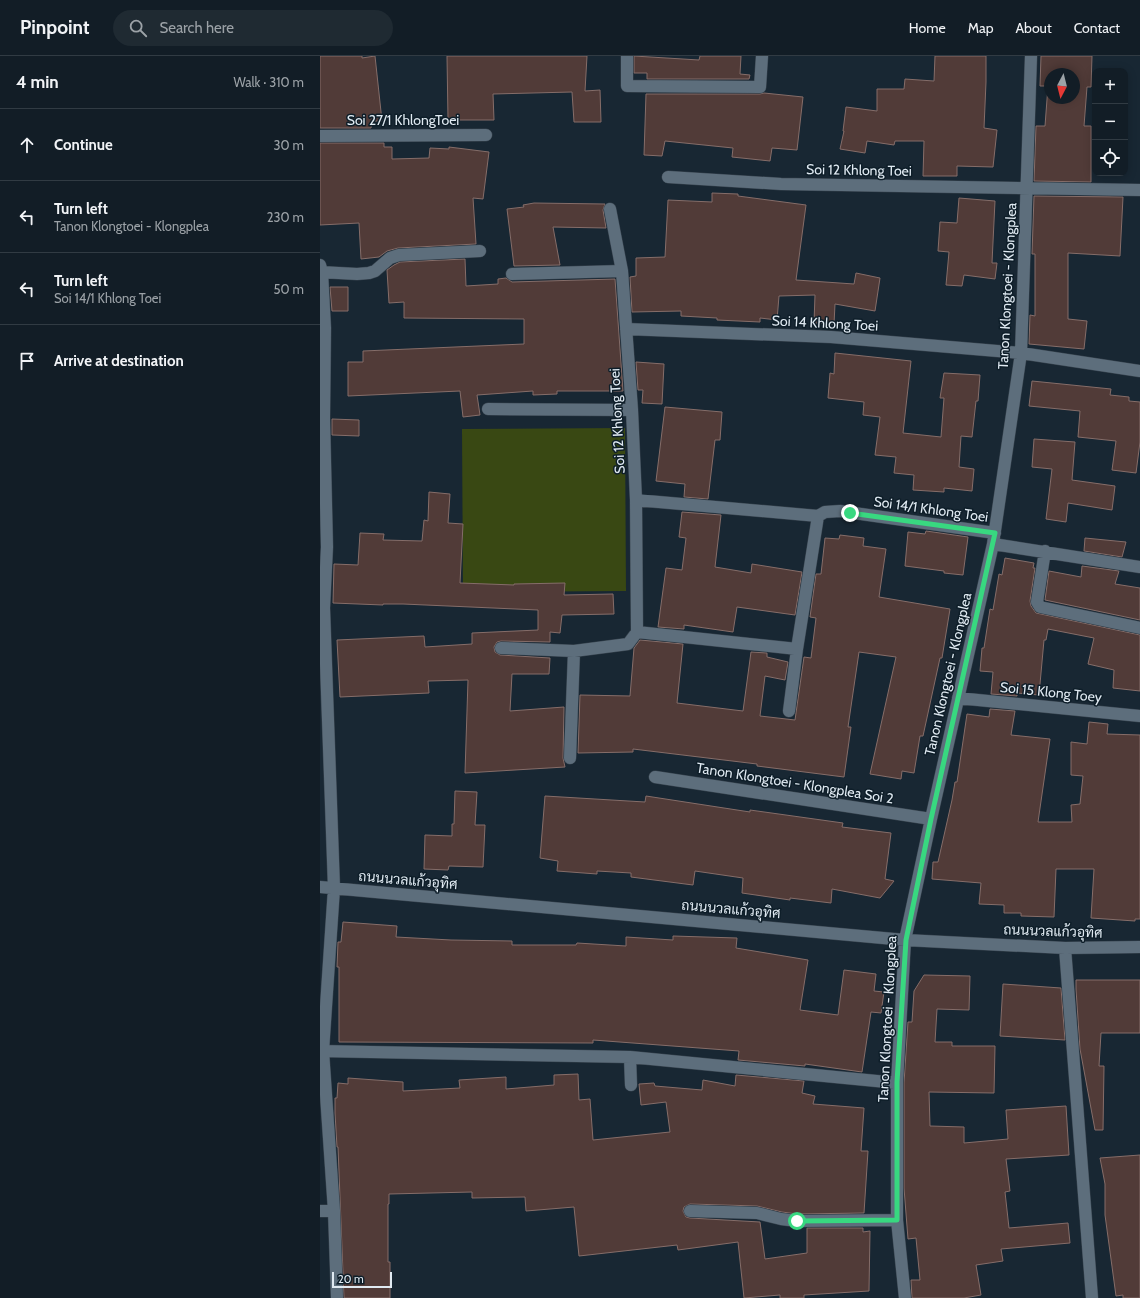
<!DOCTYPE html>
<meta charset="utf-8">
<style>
body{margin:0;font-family:Cabin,Sarabun,sans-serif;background:#1f2a32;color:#f1f3f6}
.controls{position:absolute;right:12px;top:12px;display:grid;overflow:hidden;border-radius:8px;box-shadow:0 2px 10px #0003}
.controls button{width:36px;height:36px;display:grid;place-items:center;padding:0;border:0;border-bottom:1px solid #313b43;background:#121d26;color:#f1f3f6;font:20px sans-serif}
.compass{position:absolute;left:724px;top:12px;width:36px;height:36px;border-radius:50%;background:#121d26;box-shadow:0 2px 10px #0003;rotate:187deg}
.scale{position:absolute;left:12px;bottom:10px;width:60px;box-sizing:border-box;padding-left:4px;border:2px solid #e0eaf2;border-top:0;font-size:11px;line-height:14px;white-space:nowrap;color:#e0eaf2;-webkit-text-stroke:3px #0e1e29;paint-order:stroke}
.stop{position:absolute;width:12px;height:12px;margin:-9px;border:3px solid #38d880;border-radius:50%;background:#fff}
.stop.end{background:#38d880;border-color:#fff;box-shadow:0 1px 4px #0008}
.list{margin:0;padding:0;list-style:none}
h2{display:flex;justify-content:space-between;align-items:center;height:52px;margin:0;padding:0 16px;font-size:17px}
h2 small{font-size:13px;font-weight:400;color:#9ca2a7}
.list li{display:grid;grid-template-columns:26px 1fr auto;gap:12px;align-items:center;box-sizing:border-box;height:72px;padding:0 16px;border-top:1px solid #313b43}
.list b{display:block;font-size:15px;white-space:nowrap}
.list p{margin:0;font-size:13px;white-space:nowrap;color:#9ca2a7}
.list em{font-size:13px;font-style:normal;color:#9ca2a7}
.icon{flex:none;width:22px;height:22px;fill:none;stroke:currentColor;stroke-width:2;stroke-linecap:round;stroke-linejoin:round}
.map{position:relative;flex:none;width:820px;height:1242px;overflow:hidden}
header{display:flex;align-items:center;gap:24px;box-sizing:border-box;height:56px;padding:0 20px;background:#121d26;border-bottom:1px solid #313b43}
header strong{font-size:19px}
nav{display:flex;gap:22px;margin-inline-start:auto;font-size:14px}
.search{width:280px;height:36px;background:#1f2a32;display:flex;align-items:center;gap:10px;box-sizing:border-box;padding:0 14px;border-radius:22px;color:#9ca2a7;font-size:15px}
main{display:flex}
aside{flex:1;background:#121d26}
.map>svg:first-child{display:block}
.green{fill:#394813}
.building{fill:#513b38;stroke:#856d69;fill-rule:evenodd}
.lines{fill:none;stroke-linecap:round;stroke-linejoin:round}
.minor-casing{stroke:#38444f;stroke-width:13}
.minor{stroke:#5d6e7c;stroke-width:12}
.route{stroke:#38d880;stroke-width:5}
.labels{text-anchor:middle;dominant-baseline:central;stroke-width:3;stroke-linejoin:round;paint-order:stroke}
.street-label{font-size:14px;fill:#e0eaf2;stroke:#0e1e29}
</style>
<header>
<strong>Pinpoint</strong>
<div class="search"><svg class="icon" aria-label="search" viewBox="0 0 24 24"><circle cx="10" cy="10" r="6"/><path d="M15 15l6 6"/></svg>Search here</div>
<nav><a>Home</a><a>Map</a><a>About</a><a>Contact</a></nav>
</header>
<main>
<aside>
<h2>4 min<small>Walk · 310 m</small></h2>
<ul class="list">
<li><svg class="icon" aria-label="ahead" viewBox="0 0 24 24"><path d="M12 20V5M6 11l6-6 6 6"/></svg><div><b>Continue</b></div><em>30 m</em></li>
<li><svg class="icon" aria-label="left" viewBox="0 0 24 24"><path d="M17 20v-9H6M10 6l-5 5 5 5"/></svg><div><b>Turn left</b><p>Tanon Klongtoei - Klongplea</p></div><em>230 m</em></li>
<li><svg class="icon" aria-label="left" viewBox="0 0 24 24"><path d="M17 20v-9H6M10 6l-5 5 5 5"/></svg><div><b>Turn left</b><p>Soi 14/1 Khlong Toei</p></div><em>50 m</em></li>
<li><svg class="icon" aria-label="arrive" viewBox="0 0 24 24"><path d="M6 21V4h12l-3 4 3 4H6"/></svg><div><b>Arrive at destination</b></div></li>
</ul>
</aside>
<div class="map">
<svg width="820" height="1242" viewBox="0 0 820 1242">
<rect width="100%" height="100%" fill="#182733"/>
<path class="green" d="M305,372L306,535L143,536L142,373Z"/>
<path class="building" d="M0,0H42V2L55,0L62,65H52L51,72H0Z
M127,0H267L265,35L280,34L281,66H254L252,36L173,38L174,64H128Z
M314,0L379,4L380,0H421L420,18L430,19L429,23H327V17H314Z
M615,0H666V26L664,72L677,74L673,111L637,110V120H603L604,85H575L574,89L547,85L545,97L520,93L524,75H523L526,51L557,55V33H584L585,23L614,25Z
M721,0H772L771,31H767L764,70H771V126L714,125L716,70H725L728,30H720ZM730,18H754V42H730Z
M444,37L483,41L477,94L452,92L450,105L412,101L413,92L345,85L342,100L324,99L326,38H440Z
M0,87H64V91H72V103L109,102L110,92L129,93V91L169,96L163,143L153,142L156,188L78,192L67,195L59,201L41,203L39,167L0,169Z
M392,137L418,138V140L486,149L476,224L534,228L536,217L560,222L555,255L515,248L514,268L494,267L495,239L459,240L457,264L440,262V266L397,264V262L361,260V255L312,256L310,221L316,220V202L345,201L348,144L392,146Z
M714,140L803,141L800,200L748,197V263L767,265L764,293L709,288L710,259L715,260V198H712Z
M639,142L675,145L672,207H677L675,223L644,219L642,230L626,229L629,196L618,195L620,166L637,167Z
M214,147L285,148L283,154L286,172L233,171L240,209L194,210L187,153L204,151L203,149Z
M145,203L146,230L178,228V223L186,222L192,226L295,223L303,335H237V338L213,339V335L157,339L160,359L143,361L140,335L28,340V306H43V295L204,288V263L84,262V246L69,247L67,214L74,209L80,206Z
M10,231H28V255H12Z
M515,297L591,305L583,377L621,381L624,342H620L624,317L660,319L658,345H656L652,381L641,380L639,411L654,413L652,435L624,432V436L593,434L594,419L574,417L576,401L555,399L560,361L543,359L544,346L508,342L510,317L514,318Z
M316,306L344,308L342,348L322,347L323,334H318Z
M712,325L791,333L790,339L809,341V345L820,346V386L816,417L792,414L796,385L758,381L760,355L709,350Z
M345,351L402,356L400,384H395L388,443L364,441L365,428L336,425Z
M12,363L39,364V380L12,379Z
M714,383L755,386L752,424L795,430L792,454L748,447L746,466L726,463L732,413L712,411Z
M109,436L130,438L128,467L143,468L140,527L194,529V528L245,527L244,539L293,538L294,558L242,559L240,577L230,576V586L181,585L177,586L174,591L175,596L180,599L230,602L229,618H192L190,655L244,651L243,702L245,711L145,717L148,624L108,625L109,637L20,641L17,584L104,580L105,591L152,588V577L218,574V554L83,548H63V549L13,547L14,508L38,509L40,477L64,478L63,484L102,485L104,464L108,465Z
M362,456L401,459L395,511L431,517L432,508L482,516L475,559L417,551L413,576L364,569V573L338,571L346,512L362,514L366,482L359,481Z
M606,475L648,481L643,519L624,517V515L585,510L588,476L605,478Z
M520,479L544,482L543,490L566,493L559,541L630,553L622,602H620L603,680H600L594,717L582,715L581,723L550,718L576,601L539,596L528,671H531L524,721L437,710V708L313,693V696L258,697L260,639L310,640L314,592L320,584L363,588L357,647L423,655L431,596L447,597V601L468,606L465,624L445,620L440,660L475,664L484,601L491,602L496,562L490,561L496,518H501L505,482L519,483Z
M765,482L806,486L802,501L764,495Z
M685,502L714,507L713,512H715L710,545L711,550L716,557L820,579V635L793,632L794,614L768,608L774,582L728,573L726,584H724L719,639L697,637V640L671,638L673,616L660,615L662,592H664L670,553L673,554L679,518L682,519Z
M762,510L799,515L795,528L820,532V564L725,544L729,515L761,521Z
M670,653L695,655L691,679L730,683L718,766H752L751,749L760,748L763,720L751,719V686L767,688L769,666L788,668L787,678L820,679V863H815V865L771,862L774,813H736L734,861L701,860V857H684V849L659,848L661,827L612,823L613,806H618L632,744L635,726H637L647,658L669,661Z
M135,735L157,736L155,769H165L163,811L129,810L128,814L104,813L105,779L132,780V768H134Z
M225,740L325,746L326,740L430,756V754L523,767L522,771L571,777L565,823L574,825L560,842L512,833L511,847L470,842V844L422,837L423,822L375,815L373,829L311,821V817L277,815V818L237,815L238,805L220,802Z
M23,866L77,870L76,881L131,884L192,885V889H256L257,887L306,890V881L353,884V880L417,882L416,892L488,904L480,954L518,959L524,914L556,918L554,935L564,936L561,957L551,956L542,1016L485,1008V1010L418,1004L419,995L273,984V987L19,986V911H17L18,886H21Z
M604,919L650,920L649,954L617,953L615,986H632V990H675L674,1037L609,1036L610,1070L644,1071V1087L688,1083L686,1054L746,1050L749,1099L686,1103L690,1135L685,1136L689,1172L748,1167L750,1187L681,1193L683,1205L656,1209L661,1239L644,1242H592L591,1224H600L596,1182L588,1183L584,1132V1027L588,966H592L594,935Z
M756,924H820V977H781L779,1010H784L783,1074H775L760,993L756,933Z
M683,928L741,932L745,984L680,980Z
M258,1018L259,1044L270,1043L273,1084L350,1076L346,1046L321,1049L319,1028L334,1027L335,1030L382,1034L383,1024L415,1030L416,1019L484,1025L482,1037L495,1040L493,1048L544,1052L541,1095H548L544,1157L477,1158L462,1156L437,1150L370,1148L364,1151L363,1155L366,1161L370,1162L440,1166L445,1203L487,1197V1172H543V1176L550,1175L549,1235L484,1239V1242H460V1239L424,1242L418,1186L358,1194L357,1189L259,1200L254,1151L206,1155L205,1141L152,1142V1136L69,1138V1148H68V1206H70V1242H24L18,1091H17L15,1057V1042H17L18,1027L28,1028V1022L83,1026V1035L140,1032L139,1024L186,1021V1033L234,1029V1019Z
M820,1099V1242H803V1239L796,1240L785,1159V1128L780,1102Z"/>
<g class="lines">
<defs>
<path id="minor" d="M307,0V30L440,31L442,0
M0,80L166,79
M348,121L461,128L820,134
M290,153L302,215L312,354L316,444L317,576
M0,209L2,216L5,272L4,362L7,491L4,552L14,832L3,995L14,1155L17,1242
M0,216L37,218L49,217L55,215L70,202L79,199L160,195
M192,218L302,215
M306,273L511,281L701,297L820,315
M168,353L312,354
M316,444L498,460
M673,488L820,511
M725,495L717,546L720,551L820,572
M317,576L477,593L498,460L505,456L520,455L675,477
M181,592L254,595L308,588L317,576
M638,642L820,660
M469,655L477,593
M250,702L254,595
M335,721L611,763
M0,831L585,884L745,892L820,891
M745,892L772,1242
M0,995L310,1001L577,1027
M310,1001L311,1029
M0,1155H14
M370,1155L437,1157L461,1163L477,1165L577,1164
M585,1242L577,1164V1027L585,884L611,763L673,488L701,297L711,0"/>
</defs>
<use href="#minor" class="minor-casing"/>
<use href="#minor" class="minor"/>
</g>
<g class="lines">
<path class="route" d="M477,1165L577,1164V1026L586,884L611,763L675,477L530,457"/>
</g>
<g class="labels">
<g class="street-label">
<text x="83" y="64">Soi 27/1 KhlongToei</text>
<text transform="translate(539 114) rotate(1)">Soi 12 Khlong Toei</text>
<text transform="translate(687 230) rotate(-87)">Tanon Klongtoei - Klongplea</text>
<text transform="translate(505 267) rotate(3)">Soi 14 Khlong Toei</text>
<text transform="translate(297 365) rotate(-93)">Soi 12 Khlong Toei</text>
<text transform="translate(611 453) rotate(8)">Soi 14/1 Khlong Toei</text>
<text transform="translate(628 618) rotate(-77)">Tanon Klongtoei - Klongplea</text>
<text transform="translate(731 636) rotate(6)">Soi 15 Klong Toey</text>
<text transform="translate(475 727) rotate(9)">Tanon Klongtoei - Klongplea Soi 2</text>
<text transform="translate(88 824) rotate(5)">ถนนนวลแก้วอุทิศ</text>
<text transform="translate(411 853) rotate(5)">ถนนนวลแก้วอุทิศ</text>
<text transform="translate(733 875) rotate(2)">ถนนนวลแก้วอุทิศ</text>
<text transform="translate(567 963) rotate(-87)">Tanon Klongtoei - Klongplea</text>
</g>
</g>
</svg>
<div class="controls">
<button>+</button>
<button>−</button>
<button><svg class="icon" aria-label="locate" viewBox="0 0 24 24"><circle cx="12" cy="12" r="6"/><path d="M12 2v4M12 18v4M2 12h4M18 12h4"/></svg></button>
</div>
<svg class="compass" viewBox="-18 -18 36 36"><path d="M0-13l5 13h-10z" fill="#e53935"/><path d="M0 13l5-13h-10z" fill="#9ca2a7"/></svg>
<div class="scale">20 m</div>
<div class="stop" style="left:477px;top:1165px"></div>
<div class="stop end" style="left:530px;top:457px"></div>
</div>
</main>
